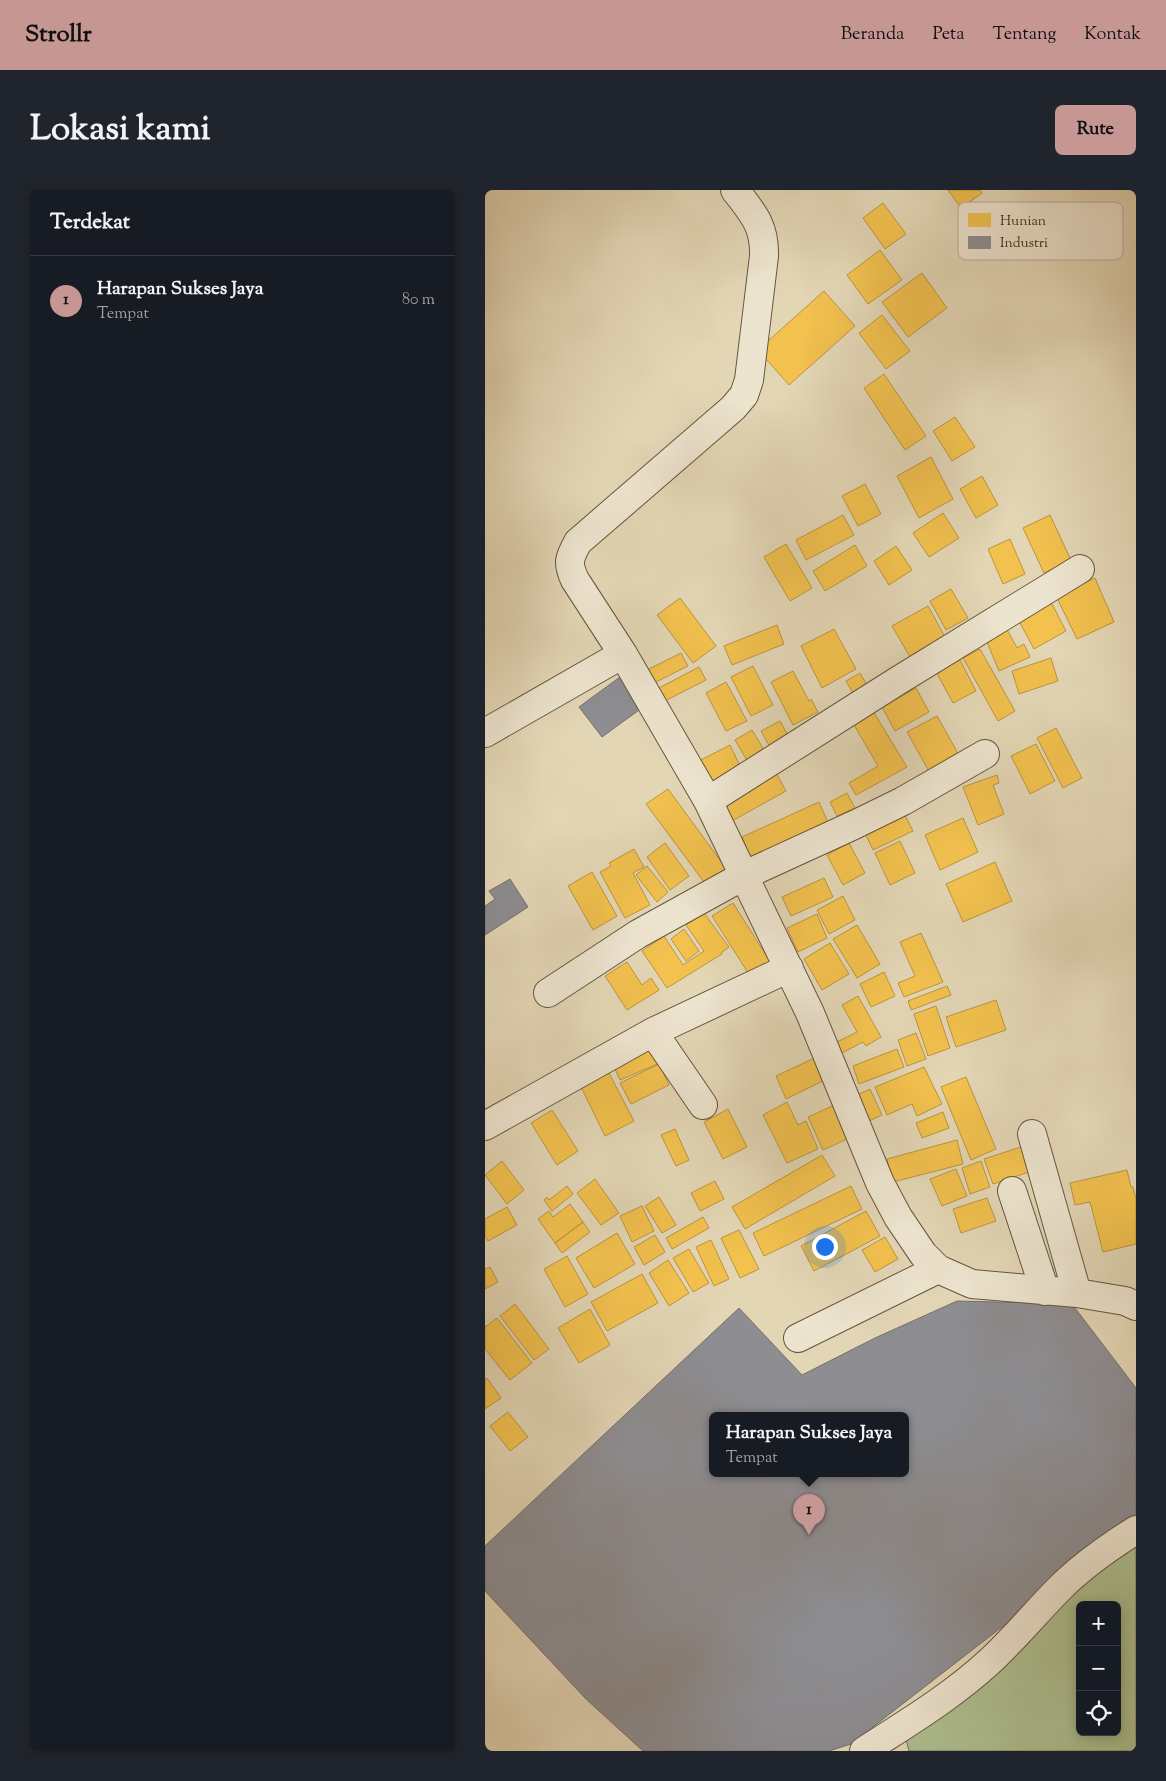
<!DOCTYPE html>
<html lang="id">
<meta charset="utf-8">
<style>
body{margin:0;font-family:"Sorts Mill Goudy",serif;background:#20242c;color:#f1f3f6}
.controls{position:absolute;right:15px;bottom:15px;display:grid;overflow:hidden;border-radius:8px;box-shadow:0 2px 12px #0003}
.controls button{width:45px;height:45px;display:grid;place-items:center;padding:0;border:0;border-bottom:1px solid #363941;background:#171b24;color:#f1f3f6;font:25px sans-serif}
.you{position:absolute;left:339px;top:1056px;width:18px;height:18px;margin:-12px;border:4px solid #fff;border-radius:50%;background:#1a73e8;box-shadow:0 0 0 8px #1a73e833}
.badge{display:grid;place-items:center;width:32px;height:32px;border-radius:50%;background:#c59692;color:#111;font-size:16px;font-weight:700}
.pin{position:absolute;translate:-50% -41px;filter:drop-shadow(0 1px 2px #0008)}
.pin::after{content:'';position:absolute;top:26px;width:18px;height:15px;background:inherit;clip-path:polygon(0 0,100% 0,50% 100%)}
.popup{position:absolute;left:224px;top:1222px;width:200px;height:65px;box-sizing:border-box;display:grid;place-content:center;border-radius:8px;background:#171b24;filter:drop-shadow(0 1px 4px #0005);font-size:16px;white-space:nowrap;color:#9ea1a6}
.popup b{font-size:19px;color:#f1f3f6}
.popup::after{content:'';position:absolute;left:50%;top:100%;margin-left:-10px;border:10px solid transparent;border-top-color:#171b24}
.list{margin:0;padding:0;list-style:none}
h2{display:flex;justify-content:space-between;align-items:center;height:65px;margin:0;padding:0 20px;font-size:21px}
h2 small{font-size:16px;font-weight:400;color:#9ea1a6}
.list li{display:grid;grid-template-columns:32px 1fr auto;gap:15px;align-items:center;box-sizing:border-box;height:90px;padding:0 20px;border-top:1px solid #363941}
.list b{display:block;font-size:19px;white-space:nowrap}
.list p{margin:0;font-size:16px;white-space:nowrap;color:#9ea1a6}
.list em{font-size:16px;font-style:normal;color:#9ea1a6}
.icon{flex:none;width:28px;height:28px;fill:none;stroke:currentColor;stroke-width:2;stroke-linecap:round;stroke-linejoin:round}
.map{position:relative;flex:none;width:651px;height:1561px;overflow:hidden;border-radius:8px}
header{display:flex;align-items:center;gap:30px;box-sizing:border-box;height:70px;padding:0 25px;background:#c59692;color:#111}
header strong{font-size:24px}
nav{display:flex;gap:28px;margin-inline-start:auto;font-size:18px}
.intro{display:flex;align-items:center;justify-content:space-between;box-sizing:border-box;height:120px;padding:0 30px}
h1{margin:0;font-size:35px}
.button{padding:12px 22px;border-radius:8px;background:#c59692;color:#111;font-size:18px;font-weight:700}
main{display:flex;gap:30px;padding:0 30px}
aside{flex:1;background:#171b24;border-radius:8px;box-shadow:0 2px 12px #0003}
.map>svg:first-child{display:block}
.green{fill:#aebf91;stroke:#747554;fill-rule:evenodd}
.homes{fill:#f2c14e;stroke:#bb943e}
.industry{fill:#8d8d92;stroke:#74706d;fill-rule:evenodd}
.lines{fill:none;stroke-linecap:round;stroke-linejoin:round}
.minor-casing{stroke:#64563e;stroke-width:30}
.minor{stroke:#ede4cf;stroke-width:28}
.key{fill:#ede4cf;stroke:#b7ac98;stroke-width:1}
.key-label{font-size:14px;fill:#3a2b17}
</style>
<header>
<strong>Strollr</strong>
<nav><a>Beranda</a><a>Peta</a><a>Tentang</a><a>Kontak</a></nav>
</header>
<div class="intro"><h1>Lokasi kami</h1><a class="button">Rute</a></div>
<main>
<aside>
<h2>Terdekat<small></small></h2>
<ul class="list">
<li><span class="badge">1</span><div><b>Harapan Sukses Jaya</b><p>Tempat</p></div><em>80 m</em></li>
</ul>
</aside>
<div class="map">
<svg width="651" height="1561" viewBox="0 0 651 1561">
<rect width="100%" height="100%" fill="#e3d6b5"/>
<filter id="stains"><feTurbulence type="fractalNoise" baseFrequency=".004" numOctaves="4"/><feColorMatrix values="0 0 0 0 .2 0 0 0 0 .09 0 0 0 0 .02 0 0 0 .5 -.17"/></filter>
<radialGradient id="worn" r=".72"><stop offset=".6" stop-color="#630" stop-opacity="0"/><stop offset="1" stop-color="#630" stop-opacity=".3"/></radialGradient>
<path class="green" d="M651,1331V1561H424L419,1542ZM595,1415H632V1542H595Z"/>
<path class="homes" d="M463,0H495L497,3L476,18Z
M398,13L421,44L400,59L378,28Z
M395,60L417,90L383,114L362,85Z
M437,83L462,118L423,147L397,112Z
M339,101L370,136L304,195L273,160Z
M397,125L425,161L401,179L374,143Z
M399,184L441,246L420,260L379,198Z
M470,227L490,257L467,271L448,241Z
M446,267L468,309L434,328L412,286Z
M497,286L513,315L491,328L475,299Z
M380,294L396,324L373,336L357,306Z
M458,323L474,348L444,367L428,343Z
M358,325L369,345L321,370L311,350Z
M565,325L586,370L559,383L538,338Z
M525,349L540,384L518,394L503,359Z
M301,354L327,398L305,411L279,367Z
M370,355L382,376L340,401L328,381Z
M411,356L427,380L404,395L389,371Z
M610,388L629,432L592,449L571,406Z
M466,399L483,428L461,440L445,411Z
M195,408L231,456L208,473L172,425Z
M566,412L581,441L549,459L533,429Z
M443,416L460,447L425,467L407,436Z
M519,434L532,458L539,454L545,467L514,481L499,445Z
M292,435L299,454L247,475L239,456Z
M349,439L371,479L337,498L316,456Z
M495,459L530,521L513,531L478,468Z
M196,463L203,476L167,494L160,481Z
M566,468L573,491L534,504L527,481Z
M475,470L491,501L468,513L451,482Z
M268,476L288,515L266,526L246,487Z
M214,477L221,490L178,512L172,499Z
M308,481L324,511L326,509L333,522L308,535L286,492Z
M375,483L383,497L369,505L361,491Z
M241,492L262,531L241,541L221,503Z
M431,498L444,522L410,541L397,517Z
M385,516L422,577L371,605L364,593L393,576L365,528Z
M452,526L475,567L445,583L422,542Z
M295,531L306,551L287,561L276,541Z
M571,538L597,588L578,598L552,548Z
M267,540L281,563L264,574L250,550Z
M551,554L570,591L545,604L526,566Z
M245,555L258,582L227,597L214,571Z
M289,579L301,601L247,631L235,609Z
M512,585L514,593L508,595L519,624L493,635L478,597Z
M183,599L243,681L222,696L161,614Z
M362,603L370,618L352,626L345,612Z
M334,612L344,635L267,670L257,647Z
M419,623L428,641L388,660L379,641Z
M478,628L493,662L455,680L440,645Z
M415,651L430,683L405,695L390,663Z
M180,653L204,686L185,700L162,667Z
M364,653L380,683L358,695L342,665Z
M149,659L159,677L148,683L165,715L140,728L115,682L126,676L124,673Z
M510,672L527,711L478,732L461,694Z
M162,676L183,702L172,712L151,685Z
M107,682L132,726L108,740L83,696Z
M339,688L348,707L306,726L297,707Z
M358,706L370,730L344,744L332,720Z
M248,713L286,773L265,786L227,726Z
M219,723L244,757L236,763L237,764L182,798L157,761L179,746L198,775L219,761L201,735Z
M332,724L342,748L313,762L302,738Z
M372,735L395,774L372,788L348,749Z
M199,739L214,761L201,771L186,749Z
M436,743L458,792L419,807L413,793L430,786L415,752Z
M345,753L364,784L337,800L319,769Z
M142,772L157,795L166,788L174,800L142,820L120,786Z
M399,782L410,806L386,817L375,794Z
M462,796L466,805L426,820L423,811Z
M373,806L396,847L381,856L378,852L357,863L352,852L372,842L357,815Z
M511,810L521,840L471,857L461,827Z
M451,816L465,858L443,866L429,824Z
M431,843L441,869L422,876L413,850Z
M167,854L175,873L135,890L127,872Z
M412,859L419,877L374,894L368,876Z
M334,866L344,888L301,909L291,886Z
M174,874L184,895L146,914L135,893Z
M439,877L457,914L432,926L427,914L402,925L390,897Z
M124,883L149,931L120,946L96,897Z
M481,887L511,959L486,970L456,897Z
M385,899L397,925L384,931L372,905Z
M302,912L313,935L321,931L333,959L302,973L278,925Z
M356,912L371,945L338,960L323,927Z
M243,919L262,957L238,969L219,932Z
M67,920L93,961L72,975L46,933Z
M458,922L464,938L437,948L431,933Z
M190,939L204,970L191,976L176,945Z
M472,950L478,974L408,992L402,969Z
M542,955L550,980L508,994L499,969Z
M337,965L350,986L260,1039L247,1017Z
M17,971L39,1000L22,1014L0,985Z
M496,971L505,997L485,1004L477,978Z
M471,979L482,1006L457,1016L445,989Z
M642,980L646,997H648L651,1009V1054L618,1062L605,1012L590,1015L585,993Z
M110,989L134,1023L116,1035L92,1003Z
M230,991L239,1009L215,1021L206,1003Z
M82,996L88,1004L67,1021L59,1010L62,1007L64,1010Z
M366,996L377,1019L279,1066L268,1043Z
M174,1007L191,1035L177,1043L160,1016Z
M502,1008L511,1031L476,1043L468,1019Z
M85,1014L98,1032L70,1053L53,1029L64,1021L68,1027Z
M157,1016L169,1041L147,1052L135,1026Z
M22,1017L32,1035L3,1051L0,1046V1029Z
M381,1021L395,1046L329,1081L316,1056Z
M218,1027L224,1038L187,1059L181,1048Z
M98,1032L105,1042L77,1063L70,1053Z
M254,1040L274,1079L255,1088L236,1048Z
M132,1043L150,1074L109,1098L91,1068Z
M170,1045L180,1062L159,1075L149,1057Z
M400,1047L413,1069L390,1082L377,1060Z
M226,1050L244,1089L229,1096L211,1057Z
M204,1059L224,1093L208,1102L188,1068Z
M82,1066L103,1104L80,1117L59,1079Z
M183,1070L204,1103L184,1116L164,1083Z
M5,1077L13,1092L0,1099V1079Z
M157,1084L173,1113L122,1141L106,1112Z
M30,1114L64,1159L49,1170L15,1126Z
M105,1119L125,1155L94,1173L73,1138Z
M12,1128L47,1173L25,1190L0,1159V1137Z
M2,1188L16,1208L0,1219V1189Z
M23,1222L43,1247L25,1261L5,1236Z"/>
<path class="industry" d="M139,484L161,515L117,547L94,517Z
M25,689L43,717L0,745V716L10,709L4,701Z
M472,1111L587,1114L651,1198V1333L366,1554L344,1561H158L101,1509L0,1401V1356L254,1118L317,1185L390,1148ZM228,1226H420V1284H228Z"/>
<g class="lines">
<defs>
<path id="minor" d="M250,0C268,23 280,36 279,66L264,190L259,205L248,218L93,352C84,368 82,373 90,390L138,464L223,611L325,823L395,993L413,1027L438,1064L453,1079L487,1094L592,1103L640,1111L651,1116
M0,543L138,464
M223,611L414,490L595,379
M63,803L153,744L260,685L369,635L418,611L500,564
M168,842L218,915
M0,936L168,842L304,778
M547,944L592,1103
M527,1001L560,1101
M313,1148L453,1079
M379,1561C422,1533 466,1507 504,1472C529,1449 551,1422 575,1398C598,1375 624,1357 651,1340"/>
</defs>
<use href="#minor" class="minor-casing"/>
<use href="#minor" class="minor"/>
</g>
<rect x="473" y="12" width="165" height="58" rx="8" class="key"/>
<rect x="483" y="23" width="23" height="14" fill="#f2c14e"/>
<rect x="483" y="46" width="23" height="13" fill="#8d8d92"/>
<g class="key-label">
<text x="515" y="35">Hunian</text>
<text x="515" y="57">Industri</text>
</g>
<rect width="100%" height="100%" filter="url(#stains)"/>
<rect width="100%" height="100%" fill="url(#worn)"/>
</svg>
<div class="controls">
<button>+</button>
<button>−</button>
<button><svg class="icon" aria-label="locate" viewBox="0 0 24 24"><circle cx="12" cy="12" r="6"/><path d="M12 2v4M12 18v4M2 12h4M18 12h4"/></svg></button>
</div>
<div class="you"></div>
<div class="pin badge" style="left:324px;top:1345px">1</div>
<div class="popup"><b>Harapan Sukses Jaya</b>Tempat</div>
</div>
</main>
